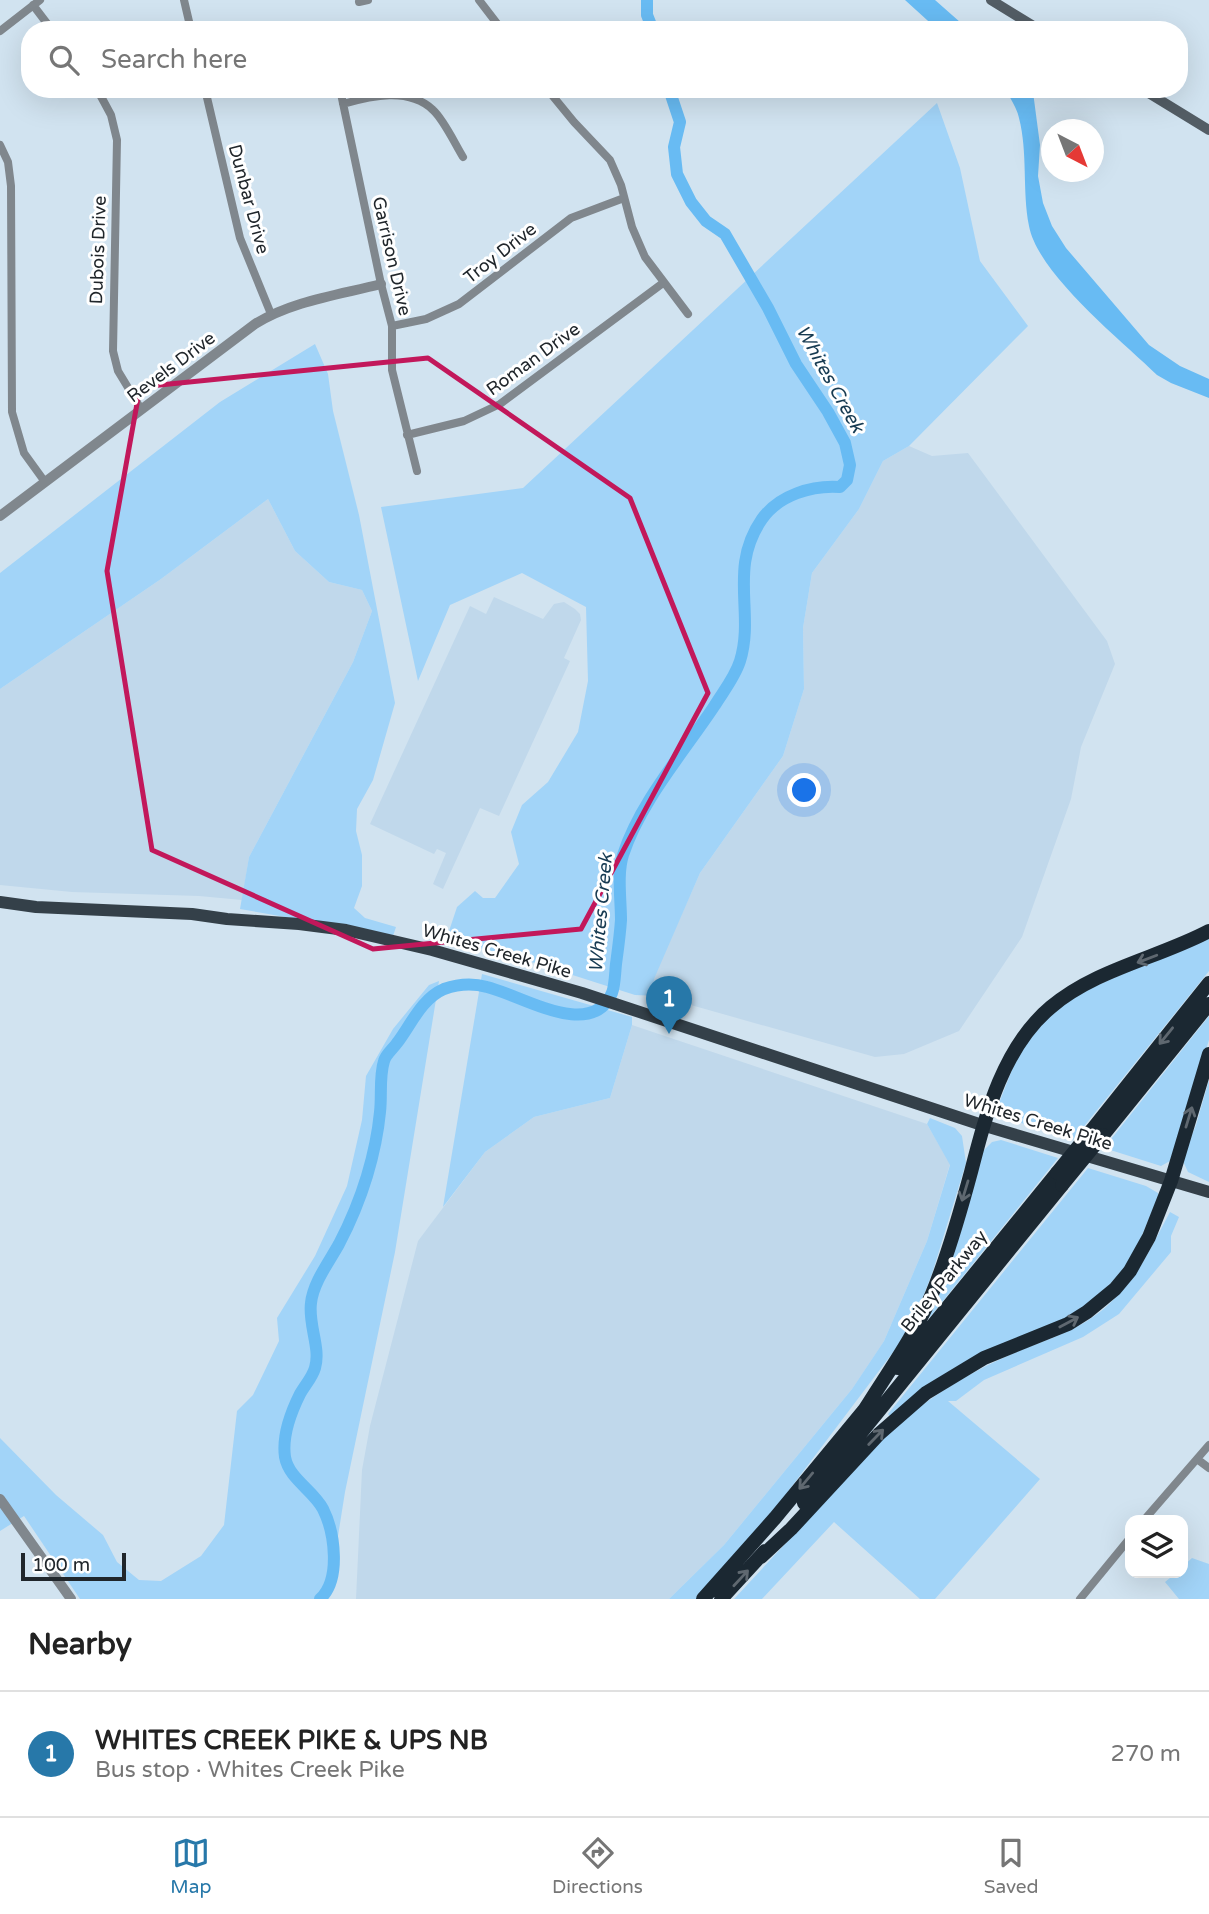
<!DOCTYPE html>
<meta charset="utf-8">
<style>
body{margin:0;font-family:"Varela Round",sans-serif;background:#f2f2f2;color:#222}
.controls{position:absolute;right:21px;bottom:21px;display:grid;overflow:hidden;border-radius:14px;box-shadow:0 7px 28px #0002}
.controls button{width:63px;height:63px;display:grid;place-items:center;padding:0;border:0;border-bottom:2px solid #e0e0e0;background:#fff;color:#222;font:35px sans-serif}
.compass{position:absolute;left:1041px;top:119px;width:63px;height:63px;border-radius:50%;background:#fff;box-shadow:0 7px 28px #0002;rotate:138deg}
.scale{position:absolute;left:21px;bottom:18px;width:105px;box-sizing:border-box;padding-left:7px;border:4px solid #20262b;border-top:0;font-size:19px;line-height:24px;white-space:nowrap;color:#20262b;-webkit-text-stroke:5px #fff;paint-order:stroke}
.you{position:absolute;left:805px;top:791px;width:24px;height:24px;margin:-18px;border:5px solid #fff;border-radius:50%;background:#1a73e8;box-shadow:0 0 0 10px #1a73e833}
.badge{display:grid;place-items:center;width:46px;height:46px;border-radius:50%;background:#2778a9;color:#fff;font-size:23px;font-weight:700}
.pin{position:absolute;translate:-50% -58px;filter:drop-shadow(0 2px 4px #0008)}
.pin::after{content:'';position:absolute;top:37px;width:24px;height:21px;background:inherit;clip-path:polygon(0 0,100% 0,50% 100%)}
.list{margin:0;padding:0;list-style:none}
h2{display:flex;justify-content:space-between;align-items:center;height:91px;margin:0;padding:0 28px;font-size:30px}
h2 small{font-size:23px;font-weight:400;color:#767676}
.list li{display:grid;grid-template-columns:46px 1fr auto;gap:21px;align-items:center;box-sizing:border-box;height:126px;padding:0 28px;border-top:2px solid #e0e0e0}
.list b{display:block;font-size:26px;white-space:nowrap}
.list p{margin:0;font-size:23px;white-space:nowrap;color:#767676}
.list em{font-size:23px;font-style:normal;color:#767676}
.icon{flex:none;width:38px;height:38px;fill:none;stroke:currentColor;stroke-width:2;stroke-linecap:round;stroke-linejoin:round}
.map{position:relative;flex:none;width:1209px;height:1599px;overflow:hidden}
.search{position:absolute;background:#fff;box-shadow:0 7px 28px #0002;left:21px;right:21px;top:21px;height:77px;display:flex;align-items:center;gap:18px;box-sizing:border-box;padding:0 24px;border-radius:28px;color:#767676;font-size:26px}
.sheet{height:217px;background:#fff}
nav{display:flex;justify-content:space-around;align-items:center;box-sizing:border-box;height:98px;border-top:2px solid #e0e0e0;background:#fff;font-size:19px;color:#767676}
nav a{display:grid;justify-items:center;gap:4px}
nav .on{color:#2778a9}
.map>svg:first-child{display:block}
.built{fill:#c0d8eb}
.green{fill:#a2d4f8}
.water{fill:#68bbf3}
.lines{fill:none;stroke-linecap:round;stroke-linejoin:round}
.river{stroke:#68bbf3;stroke-width:12}
.minor{stroke:#80878d;stroke-width:8}
.tertiary{stroke:#80878d;stroke-width:10}
.secondary{stroke:#535d65;stroke-width:10}
.primary{stroke:#344049;stroke-width:12}
.motorway{stroke:#1b2832;stroke-width:14}
.motorway-bridge{stroke:#1b2832;stroke-width:14}
.oneway{stroke:#5f6870}
.marked{fill:none;stroke:#c2185b;stroke-width:5;stroke-linejoin:round}
.labels{text-anchor:middle;dominant-baseline:central;stroke-width:6;stroke-linejoin:round;paint-order:stroke}
.street-label{font-size:18px;fill:#20262b;stroke:#fff}
.water-label{font-size:19px;font-style:italic;fill:#173b52;stroke:#fff}
</style>
<div class="map">
<svg width="1209" height="1599" viewBox="0 0 1209 1599">
<rect width="100%" height="100%" fill="#d1e3f0"/>
<path class="built" d="M909,446L932,456L968,453L1107,641L1115,664L1081,747L1071,799L1022,937L959,1031L904,1054L875,1057L659,996L653,979L700,873L783,756L804,689L803,628L812,573L859,509L883,461Z
M268,499L295,551L329,582L362,590L372,611L353,662L249,857L242,900L199,896L72,892L0,885V689L161,579Z
M494,597L543,619L554,604L564,602L575,609L580,614L581,620L564,658L570,661L499,816L480,808L443,889L433,884L446,853L437,849L434,854L370,824L470,606L486,614Z
M632,1025L927,1124L950,1164L927,1241L884,1341L852,1389L724,1545L669,1599H356L362,1470L370,1426L418,1241L485,1152L534,1117L610,1098Z"/>
<path class="green" d="M937,103L960,168L980,261L1028,326L909,446L883,461L859,509L812,573L803,628L804,689L783,756L700,873L654,979L659,996L635,995L535,963L446,940L457,907L475,891L483,898H495L519,864L511,832L522,805L548,782L578,732L588,681L586,607L522,573L450,605L418,681L381,507L523,488Z
M315,344L328,374L333,411L359,515L395,703L373,780L357,809L356,831L362,855V886L354,908L365,918L396,927L393,936L240,909L249,857L353,662L372,611L362,590L329,582L295,551L268,499L161,579L0,689V573L220,402Z
M1209,936V971L1073,1140L997,1115L996,1111L1013,1067L1022,1049L1047,1018L1073,996Z
M482,974L632,1017V1025L610,1098L534,1117L485,1152L443,1207Z
M439,981L395,1252L345,1492L328,1599H80L24,1516L0,1531V1438L56,1495L103,1535L117,1562L139,1580L161,1581L201,1556L224,1525L237,1411L253,1395L279,1341L277,1318L315,1256L347,1186L362,1120L366,1076L393,1029L429,985Z
M1209,1016V1040L1170,1161L1161,1166L1104,1148Z
M1209,1080V1182L1188,1172L1182,1159L1196,1125Z
M930,1118L955,1128L962,1136L966,1163L932,1274L917,1312L897,1347L777,1506L697,1599H669L724,1545L852,1389L884,1341L927,1241L950,1165L927,1124Z
M1001,1140L1058,1158L930,1317L927,1315L983,1151L992,1142Z
M1088,1168L1146,1186L1158,1193V1197L1130,1264L1085,1309L891,1418L888,1414Z
M1170,1212L1179,1217L1171,1236V1252L1119,1314L1083,1337L984,1380L956,1401H948L1040,1479L935,1599H920L834,1522L762,1599H734L890,1431C924,1401 961,1377 1003,1358C1039,1341 1078,1333 1108,1305C1140,1275 1150,1249 1170,1212Z
M1192,1558L1209,1564V1599H1179L1165,1582L1176,1573H1183V1566Z"/>
<path class="water" d="M905,0H935L969,30H938Z
M1005,89H1032L1033,92L1040,145L1038,176L1043,203L1052,226L1066,248L1149,345L1180,366L1209,379V398L1171,383L1157,375C1121,340 1038,274 1029,226C1022,190 1028,153 1019,118C1017,108 1010,98 1005,89Z"/>
<g class="lines">
<path class="river" d="M647,0V15L653,30
M320,1599C341,1580 335,1533 323,1509C313,1490 289,1479 285,1457C282,1436 291,1412 300,1394C305,1385 312,1378 315,1368C321,1348 308,1325 311,1303C313,1283 329,1262 339,1244C350,1223 360,1199 367,1176C373,1156 378,1133 380,1112C382,1096 379,1077 384,1061C386,1054 393,1049 397,1043C411,1025 421,999 444,989C458,984 473,983 487,987C521,995 591,1041 612,993C615,985 615,973 616,964C618,949 620,935 621,920C621,900 617,874 623,855C640,802 684,752 715,705C723,692 735,677 740,661C755,613 728,568 762,519C779,495 812,485 840,487L847,480L850,465L845,443L828,412L796,364L768,308L725,234L706,221L691,202L677,174L674,147L680,122L669,89"/>
<path class="minor" d="M184,0L191,30
M479,0L502,30
M359,2L368,0
M33,5L52,30
M0,31L40,0
M97,89L111,115L117,140L113,351L118,371L141,409
M205,89L240,238L271,314
M340,89L381,284L392,326V370L417,471
M547,89L574,122L610,160L621,185L632,227L645,257L688,314
M343,104C371,96 409,87 433,110C444,120 455,144 463,157
M0,145L8,162L11,186L12,412L24,453L45,482
M392,326L426,319L459,304L571,218L624,198
M407,435L464,421L500,404L663,283
M1197,1459L1209,1468
M1144,1520L1209,1445
M1080,1599L1130,1538"/>
<path class="tertiary" d="M0,516L255,324C292,301 338,295 381,284
M0,1499L71,1599"/>
<path class="secondary" d="M991,0L1040,30
M1142,89L1209,130"/>
<path class="primary" d="M0,902L36,907L192,914L227,919L299,924L346,930L432,950L582,993L982,1125L1209,1192"/>
<path class="motorway" d="M1091,1131L1209,983
M1103,1135L1209,1004
M898,1368L1057,1173
M865,1409C888,1372 915,1335 932,1294C948,1255 960,1213 971,1172C986,1114 1003,1047 1051,1007C1096,969 1158,958 1209,931
M804,1503L1062,1185
M761,1557L791,1529L879,1434L926,1393L984,1358L1068,1324L1087,1312L1115,1289L1130,1271L1149,1237L1171,1181L1209,1054
M703,1599L775,1518L870,1403
M721,1599L765,1551"/>
<path class="motorway-bridge" d="M1057,1173L1091,1131
M1062,1185L1103,1135"/>
</g>
<defs><path id="oneway-shaft" d="M-6 0H5M1.5-3L5.5 0L1.5 3" fill="none" stroke-width="1.6" stroke-linecap="round" stroke-linejoin="round" transform="scale(1.75)"/></defs>
<g class="oneway">
<use href="#oneway-shaft" transform="translate(1147 959) rotate(159)"/>
<use href="#oneway-shaft" transform="translate(1166 1036) rotate(129)"/>
<use href="#oneway-shaft" transform="translate(1189 1117) rotate(-73)"/>
<use href="#oneway-shaft" transform="translate(965 1191) rotate(107)"/>
<use href="#oneway-shaft" transform="translate(1069 1322) rotate(-28)"/>
<use href="#oneway-shaft" transform="translate(876 1437) rotate(-46)"/>
<use href="#oneway-shaft" transform="translate(806 1481) rotate(130)"/>
<use href="#oneway-shaft" transform="translate(741 1578) rotate(-47)"/>
</g>
<path class="marked" d="M428,358L630,498L708,693L581,929L373,949L152,850L107,571L140,387Z"/>
<g class="labels">
<g class="street-label">
<text transform="translate(249 199) rotate(75)">Dunbar Drive</text>
<text transform="translate(98 250) rotate(-88)">Dubois Drive</text>
<text transform="translate(500 253) rotate(-38)">Troy Drive</text>
<text transform="translate(392 256) rotate(77)">Garrison Drive</text>
<text transform="translate(533 359) rotate(-36)">Roman Drive</text>
<text transform="translate(171 367) rotate(-37)">Revels Drive</text>
<text transform="translate(497 951) rotate(16)">Whites Creek Pike</text>
<text transform="translate(1038 1122) rotate(17)">Whites Creek Pike</text>
<text transform="translate(944 1281) rotate(-51)">Briley Parkway</text>
</g>
<g class="water-label">
<text transform="translate(830 379) rotate(61)">Whites Creek</text>
<text transform="translate(601 913) rotate(-85)">Whites Creek</text>
</g>
</g>
</svg>
<div class="controls">
<button><svg class="icon" aria-label="layers" viewBox="0 0 24 24"><path d="M12 4l9 5-9 5-9-5zM3 14l9 5 9-5"/></svg></button>
</div>
<svg class="compass" viewBox="-18 -18 36 36"><path d="M0-13l5 13h-10z" fill="#e53935"/><path d="M0 13l5-13h-10z" fill="#767676"/></svg>
<div class="scale">100 m</div>
<div class="you"></div>
<div class="pin badge" style="left:669px;top:1034px">1</div>
<div class="search"><svg class="icon" aria-label="search" viewBox="0 0 24 24"><circle cx="10" cy="10" r="6"/><path d="M15 15l6 6"/></svg>Search here</div>
</div>
<section class="sheet">
<h2>Nearby<small></small></h2>
<ul class="list">
<li><span class="badge">1</span><div><b>WHITES CREEK PIKE &amp; UPS NB</b><p>Bus stop · Whites Creek Pike</p></div><em>270 m</em></li>
</ul>
</section>
<nav>
<a class="on"><svg class="icon" aria-label="map" viewBox="0 0 24 24"><path d="M3 6l6-2 6 2 6-2v14l-6 2-6-2-6 2zM9 4v14M15 6v14"/></svg>Map</a>
<a><svg class="icon" aria-label="directions" viewBox="0 0 24 24"><path d="M12 3l9 9-9 9-9-9zM9 14v-3h6M13 9l2 2-2 2"/></svg>Directions</a>
<a><svg class="icon" aria-label="saved" viewBox="0 0 24 24"><path d="M7 4h10v16l-5-4-5 4z"/></svg>Saved</a>
</nav>
